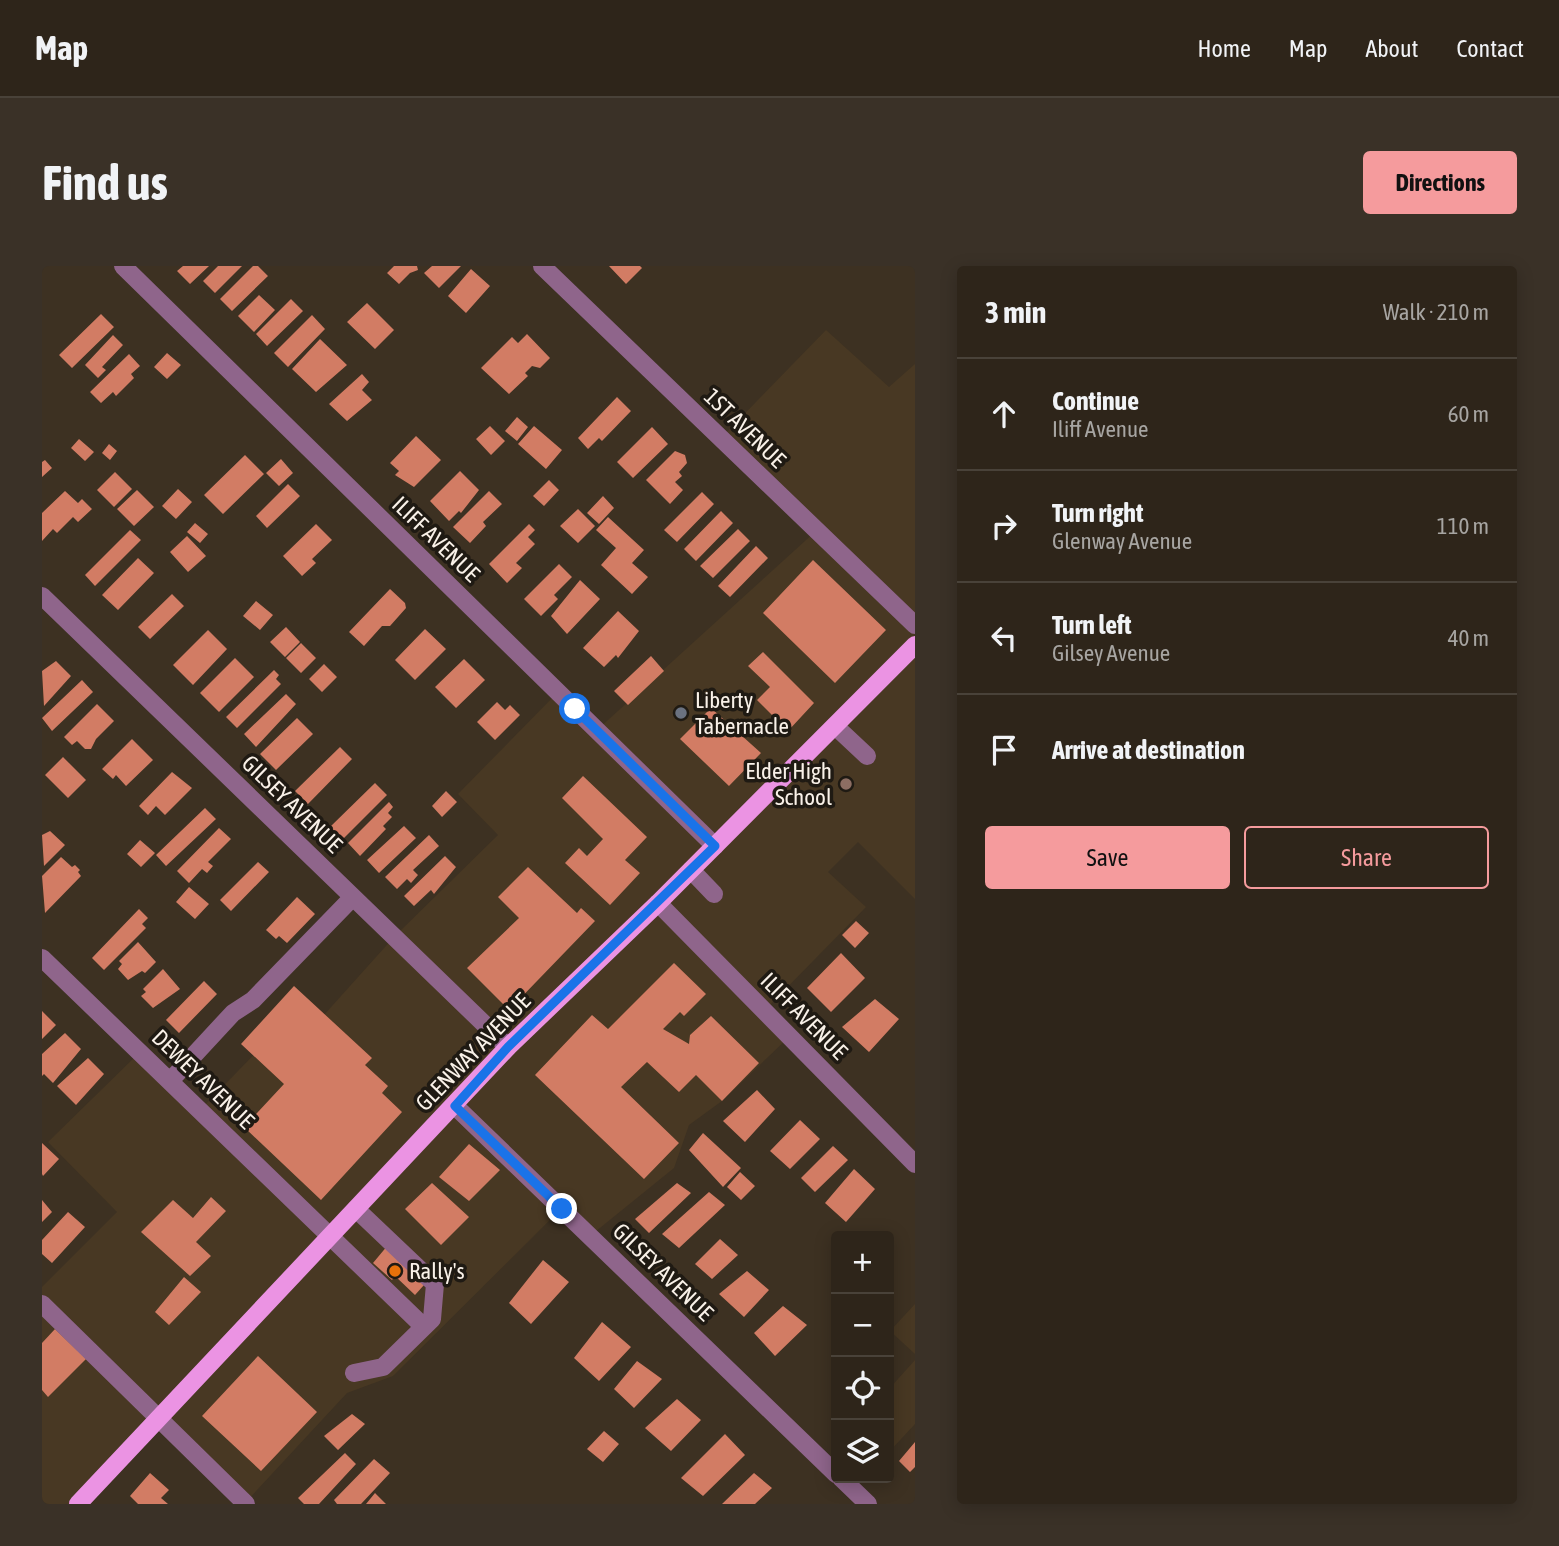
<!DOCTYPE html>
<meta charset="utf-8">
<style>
body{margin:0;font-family:"Asap Condensed",sans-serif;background:#3a3127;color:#f1f3f6}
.controls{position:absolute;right:21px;bottom:21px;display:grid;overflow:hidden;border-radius:7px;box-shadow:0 4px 18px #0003}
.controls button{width:63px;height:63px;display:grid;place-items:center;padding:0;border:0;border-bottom:2px solid #494239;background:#2e251a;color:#f1f3f6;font:35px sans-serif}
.stop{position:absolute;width:21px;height:21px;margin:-16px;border:5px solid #1a73e8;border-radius:50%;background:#fff}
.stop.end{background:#1a73e8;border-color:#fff;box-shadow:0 2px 7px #0008}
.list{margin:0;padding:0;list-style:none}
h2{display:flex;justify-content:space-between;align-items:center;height:91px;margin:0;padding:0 28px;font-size:30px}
h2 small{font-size:23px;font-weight:400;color:#a7a5a2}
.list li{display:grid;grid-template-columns:46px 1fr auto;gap:21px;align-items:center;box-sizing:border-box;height:112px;padding:0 28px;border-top:2px solid #494239}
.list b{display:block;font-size:26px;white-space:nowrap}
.list p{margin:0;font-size:23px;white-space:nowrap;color:#a7a5a2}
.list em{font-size:23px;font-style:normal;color:#a7a5a2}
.actions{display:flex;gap:14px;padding:21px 28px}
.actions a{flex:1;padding:16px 0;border:2px solid #f59b9d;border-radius:7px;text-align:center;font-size:24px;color:#f59b9d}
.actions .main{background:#f59b9d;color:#111}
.icon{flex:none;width:38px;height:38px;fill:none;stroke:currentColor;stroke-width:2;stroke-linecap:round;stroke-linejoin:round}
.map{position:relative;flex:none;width:873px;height:1238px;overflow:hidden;border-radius:7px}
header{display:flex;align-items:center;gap:42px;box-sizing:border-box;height:98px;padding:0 35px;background:#2e251a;border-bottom:2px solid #494239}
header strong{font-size:33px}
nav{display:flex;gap:38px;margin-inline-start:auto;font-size:24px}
.intro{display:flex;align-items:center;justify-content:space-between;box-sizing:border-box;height:168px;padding:0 42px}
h1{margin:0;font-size:49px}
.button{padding:18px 32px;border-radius:7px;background:#f59b9d;color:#111;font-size:24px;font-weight:700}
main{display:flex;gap:42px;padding:0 42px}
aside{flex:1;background:#2e251a;border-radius:7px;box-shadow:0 4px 18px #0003}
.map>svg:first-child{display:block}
.built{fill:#483823}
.building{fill:#d27c64}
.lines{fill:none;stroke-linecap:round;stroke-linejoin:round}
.minor{stroke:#8f658b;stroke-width:18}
.major{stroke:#eb93e3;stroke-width:18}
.route{stroke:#1a73e8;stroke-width:9}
.worship-dot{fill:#6b7280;stroke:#1f1a13;stroke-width:2.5}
.education-dot{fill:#8d6e63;stroke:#1f1a13;stroke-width:2.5}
.food-dot{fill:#e8710a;stroke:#1f1a13;stroke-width:2.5}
.labels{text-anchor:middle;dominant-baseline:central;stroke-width:7;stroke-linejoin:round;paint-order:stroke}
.street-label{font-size:23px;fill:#f9f1e8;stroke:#1f1a13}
.poi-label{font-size:23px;fill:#f9f1e8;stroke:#1f1a13;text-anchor:start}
</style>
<header>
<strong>Map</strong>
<nav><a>Home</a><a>Map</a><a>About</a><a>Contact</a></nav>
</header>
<div class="intro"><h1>Find us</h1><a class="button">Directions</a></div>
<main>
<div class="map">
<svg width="873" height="1238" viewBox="0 0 873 1238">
<rect width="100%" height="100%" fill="#3d3122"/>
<path class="built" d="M784,64L847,121L873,98V633L816,576L786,606L824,641L722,745L747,771L680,835L647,859L632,902L548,970L519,943L351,1110L305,1127L203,1237L117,1152L36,1238H0V1021L75,946L6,876L98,786L158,844L237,763L255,779L352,671L456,569L416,528L516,426L555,464L774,265L679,172Z
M873,1038V1088L848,1065Z
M873,1094V1158L847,1186V1123Z"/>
<path class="building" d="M141,0H167L148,18L135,5Z
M176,0H200L173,27L161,15Z
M211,0H216L226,10L190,45L178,33Z
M352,0H375L376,4L368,7L357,18L345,7Z
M390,0H419L397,22L382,7Z
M567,0H598L600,2L584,18Z
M429,3L448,20L424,47L406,30Z
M217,29L233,44L212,66L196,50Z
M249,33L261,45L225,80L214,68Z
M325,37L352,64L333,83L305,56Z
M59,48L72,61L30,102L17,89Z
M270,49L283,63L246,101L232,87Z
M485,68L508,92L498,102L490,100L483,107L486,110L467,128L439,102L470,71L476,77Z
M71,69L81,79L60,101L64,104L56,112L43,99Z
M278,73L305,99L274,126L250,103Z
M125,87L139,99L125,113L112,101Z
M87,88L98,100L89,108L92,112L74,130L71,126L59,137L48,126Z
M320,108L327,116L320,124L330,134L305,155L287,138Z
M575,131L589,145L560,175L557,172L546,183L536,172Z
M475,151L486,161L475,175L463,165Z
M448,160L463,175L449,189L434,173Z
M492,160L520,184L504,203L476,178Z
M610,161L626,178L591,212L575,196Z
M374,170L399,194L372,221L353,209L357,205L348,197Z
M37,173L52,186L43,195L29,182Z
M67,178L75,185L68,194L60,187Z
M633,185L643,189L645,197L637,206L640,210L633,216L641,224L628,238L604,214Z
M203,189L222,208L181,248L162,229Z
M239,193L251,207L237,220L224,207Z
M3,194L10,202L0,211V196Z
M418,205L437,224L419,247L417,245L407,255L388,235Z
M73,206L90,223L72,241L55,224Z
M507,214L517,224L502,240L491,230Z
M246,218L258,230L225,262L214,250Z
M136,223L150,236L134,253L120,240Z
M95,224L112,241L92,260L75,243Z
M23,225L36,237L40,233L50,243L36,256L31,251L15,267L11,263L0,275V247Z
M447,225L460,238L441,256L444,260L428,277L411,261Z
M660,226L672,238L635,276L622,264Z
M561,230L572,242L557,258L545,247Z
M536,243L553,260L536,277L518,260Z
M679,245L691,257L654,295L642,283Z
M566,251L602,284L590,297L606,311L590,328L559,299L574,282L554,264Z
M153,257L166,268L158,277L145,266Z
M274,258L290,274L270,293L274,297L260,310L241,290Z
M487,258L493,264L486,271L493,278L474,297L480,302L465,317L447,298Z
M696,263L708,275L671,312L658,300Z
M88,264L99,274L53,320L43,309Z
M145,270L164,290L146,306L128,286Z
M714,280L726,292L688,331L676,320Z
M96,292L112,307L76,344L60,329Z
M771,294L844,364L793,417L721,347Z
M517,298L530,311L512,329L516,333L499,350L482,333Z
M538,314L558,333L525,368L509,350Z
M348,323L363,337L364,342L348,360H340L322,380L307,366Z
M130,328L142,340L108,373L96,361Z
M214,335L231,349L218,364L201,350Z
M576,345L597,365L576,392L574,389L562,401L541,382Z
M244,361L258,376L243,391L228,376Z
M383,363L404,383L373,414L353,394Z
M166,364L185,383L151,419L131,399Z
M259,377L274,392L259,407L244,392Z
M721,386L772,437L746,465L715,434L728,421L706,400Z
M609,390L622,405L586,439L572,425Z
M193,392L212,411L177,446L158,427Z
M422,393L443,414L414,442L393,421Z
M14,395L29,410L2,440L0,405Z
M282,398L295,411L280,426L267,413Z
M232,404L237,409L234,413L239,418L195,462L184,451Z
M40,414L51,426L10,465L0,452Z
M244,428L254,438L214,481L202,468Z
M455,436L463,444L468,439L478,449L453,474L435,456Z
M55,438L72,455L54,473L49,483H43L35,475L30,479L22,471Z
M669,442L719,487L687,520L638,473Z
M255,452L271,468L234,504L218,488Z
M90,473L111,494L84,520L74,509L71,513L60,503Z
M298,481L310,493L266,538L253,525Z
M21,491L44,514L26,532L3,509Z
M130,506L150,522L123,549L114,540L106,549L97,540Z
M541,510L605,571L583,594L598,607L568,639L523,597L537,582L545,590L561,573L520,532Z
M333,517L345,529L301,573L288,561Z
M404,525L415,536L400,551L390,540Z
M347,536L351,541L346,547L350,551L341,560L344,563L318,590L306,577Z
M163,542L174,553L124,600L114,589Z
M362,560L374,572L337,607L325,594Z
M177,562L189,573L166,596L171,600L165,607L160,603L147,617L135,605Z
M8,565L23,579L2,600L0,569Z
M387,569L397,580L371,604L376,609L369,617L365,613L355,623L343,611Z
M98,574L113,587L99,601L85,588Z
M403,590L414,601L392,628L389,624L372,640L362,630Z
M19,591L30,601L33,599L38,604L36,606L39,610L3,647L0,610Z
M216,596L227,606L189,645L178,634Z
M486,601L535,647L539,642L553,655L467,744L425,702L477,652L456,631Z
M147,621L167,638L153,653L134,636Z
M255,631L273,648L245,677L237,670L234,673L224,664Z
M97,643L106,652L100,658L104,662L62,704L50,692Z
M814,655L827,667L813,682L800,669Z
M96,676L114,696L103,707L100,705L86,714L76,703L80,698L77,695Z
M799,687L823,712L789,746L765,722Z
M632,697L664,728L642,750L638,746L621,763L647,778L648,769L669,750L717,797L680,835L654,809L637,826L605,796L579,821L637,877L602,913L493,809L550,749L566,763Z
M121,703L138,723L111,742L99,730L104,726L101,723Z
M162,715L175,728L137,767L124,754Z
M252,720L330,792L323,799L346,820L340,827L360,846L279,934L202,861L242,818L199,778Z
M833,733L857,753L827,786L800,761Z
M0,745L14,759L0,773Z
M23,767L39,783L11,817L2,808L0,810V788Z
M46,792L62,808L34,839L15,820Z
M715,824L733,843L703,876L681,855Z
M758,854L778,873L748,903L728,885Z
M661,867L699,902L681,921L647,884Z
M0,877L17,893L1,910L0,908Z
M427,878L458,904L427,935L397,911Z
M791,880L806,894L773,926L759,912Z
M812,903L833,923L804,956L783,937Z
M698,906L713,920L699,934L685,921Z
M390,917L427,951L399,979L363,943Z
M635,917L649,927L607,967L593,953Z
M667,926L683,939L637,982L620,968Z
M169,931L184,945L154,976L169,990L148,1010L99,966L131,934L151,952Z
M0,934L10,946L0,956Z
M26,946L43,961L10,997L0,988V974Z
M678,973L696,989L670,1013L653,998Z
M346,979L382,1019L373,1029L353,1010L350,1014L331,997Z
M501,994L527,1016L489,1058L467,1037Z
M705,1005L727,1024L702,1051L677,1028Z
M142,1011L159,1026L127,1059L113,1046Z
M741,1040L765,1059L733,1090L712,1067Z
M560,1056L589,1081L557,1115L532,1092Z
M13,1063L44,1093L6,1131L0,1124V1077Z
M216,1090L275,1146L219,1205L160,1150Z
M595,1095L620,1113L592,1142L572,1123Z
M635,1133L659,1154L629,1185L603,1162Z
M310,1148L323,1158L296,1184L282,1170Z
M562,1165L577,1178L561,1196L545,1183Z
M683,1168L703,1189L661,1230L639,1212Z
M873,1176V1201L868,1206L857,1195Z
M303,1187L314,1198L277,1238H262L256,1232Z
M332,1193L348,1207L319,1238H295L292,1234Z
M108,1207L127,1224L119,1232L126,1238H96L88,1230Z
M712,1207L730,1222L713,1238H680Z
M333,1227L344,1238H324Z"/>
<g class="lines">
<path class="minor" d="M81,0L673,580
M500,0L873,359
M0,330L466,781
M793,460L825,490
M649,604L672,628
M616,637L873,898
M0,692L382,1061
M128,815L191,747L211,734L311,631
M413,840L794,1208
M0,1038L204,1238
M312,1107L341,1101L390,1053L393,1018L314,943
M799,1212L826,1238"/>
<path class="major" d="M36,1238L466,781L616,637L873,379"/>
</g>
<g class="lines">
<path class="route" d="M520,943L413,840L466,781L673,580L533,443"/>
</g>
<circle class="worship-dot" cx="639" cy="447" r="7"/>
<circle class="education-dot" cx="804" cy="518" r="7"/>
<circle class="food-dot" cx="353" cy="1005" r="7"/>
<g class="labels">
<g class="street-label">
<text transform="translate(703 162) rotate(44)">1ST AVENUE</text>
<text transform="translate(394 273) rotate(44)">ILIFF AVENUE</text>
<text transform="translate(250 538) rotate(44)">GILSEY AVENUE</text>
<text transform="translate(762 750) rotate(45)">ILIFF AVENUE</text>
<text transform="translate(431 786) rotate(-46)">GLENWAY AVENUE</text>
<text transform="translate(161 813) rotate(44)">DEWEY AVENUE</text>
<text transform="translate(621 1006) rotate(44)">GILSEY AVENUE</text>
</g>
<g class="poi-label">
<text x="653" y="434">Liberty<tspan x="653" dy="26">Tabernacle</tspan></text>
<text x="790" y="505" text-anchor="end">Elder High<tspan x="790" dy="26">School</tspan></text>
<text x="367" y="1005">Rally's</text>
</g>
</g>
</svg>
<div class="controls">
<button>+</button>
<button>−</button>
<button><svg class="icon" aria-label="locate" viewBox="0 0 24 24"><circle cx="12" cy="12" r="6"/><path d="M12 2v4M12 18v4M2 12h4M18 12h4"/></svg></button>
<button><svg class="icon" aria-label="layers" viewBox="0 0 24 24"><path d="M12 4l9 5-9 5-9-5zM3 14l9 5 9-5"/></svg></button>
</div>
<div class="stop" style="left:533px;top:443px"></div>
<div class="stop end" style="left:520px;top:943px"></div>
</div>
<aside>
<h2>3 min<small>Walk · 210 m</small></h2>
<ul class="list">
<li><svg class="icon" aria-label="ahead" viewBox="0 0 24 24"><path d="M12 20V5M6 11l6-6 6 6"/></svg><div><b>Continue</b><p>Iliff Avenue</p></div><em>60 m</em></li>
<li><svg class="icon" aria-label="right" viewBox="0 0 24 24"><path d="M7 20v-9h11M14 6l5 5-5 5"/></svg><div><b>Turn right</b><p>Glenway Avenue</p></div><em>110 m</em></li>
<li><svg class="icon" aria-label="left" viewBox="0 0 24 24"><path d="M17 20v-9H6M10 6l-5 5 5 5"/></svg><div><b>Turn left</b><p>Gilsey Avenue</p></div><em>40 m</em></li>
<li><svg class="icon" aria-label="arrive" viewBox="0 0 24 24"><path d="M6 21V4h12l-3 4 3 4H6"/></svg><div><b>Arrive at destination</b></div></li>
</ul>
<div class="actions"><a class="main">Save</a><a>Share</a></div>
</aside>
</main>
